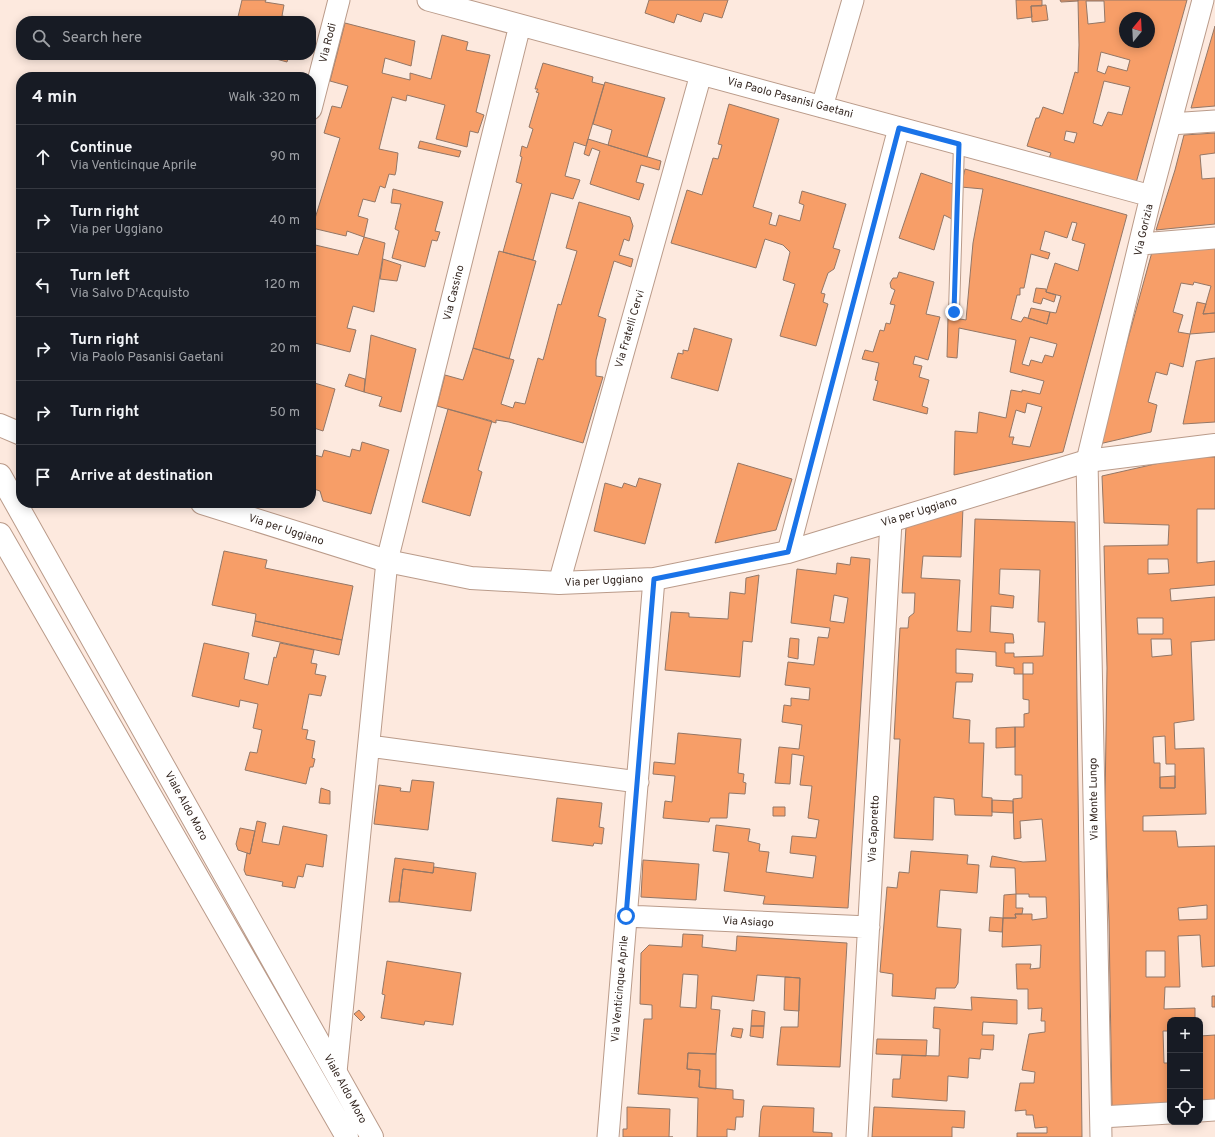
<!DOCTYPE html>
<meta charset="utf-8">
<style>
body{margin:0;font-family:Overpass,sans-serif;background:#242831;color:#f1f3f6}
.controls{position:absolute;right:12px;bottom:12px;display:grid;overflow:hidden;border-radius:8px;box-shadow:0 2px 10px #0003}
.controls button{width:36px;height:36px;display:grid;place-items:center;padding:0;border:0;border-bottom:1px solid #363941;background:#171b24;color:#f1f3f6;font:20px sans-serif}
.compass{position:absolute;left:1119px;top:12px;width:36px;height:36px;border-radius:50%;background:#171b24;box-shadow:0 2px 10px #0003;rotate:18deg}
.stop{position:absolute;width:12px;height:12px;margin:-9px;border:3px solid #1a73e8;border-radius:50%;background:#fff}
.stop.end{background:#1a73e8;border-color:#fff;box-shadow:0 1px 4px #0008}
.list{margin:0;padding:0;list-style:none}
h2{display:flex;justify-content:space-between;align-items:center;height:52px;margin:0;padding:0 16px;font-size:17px}
h2 small{font-size:13px;font-weight:400;color:#9ea1a6}
.list li{display:grid;grid-template-columns:26px 1fr auto;gap:12px;align-items:center;box-sizing:border-box;height:64px;padding:0 16px;border-top:1px solid #363941}
.list b{display:block;font-size:15px;white-space:nowrap}
.list p{margin:0;font-size:13px;white-space:nowrap;color:#9ea1a6}
.list em{font-size:13px;font-style:normal;color:#9ea1a6}
.icon{flex:none;width:22px;height:22px;fill:none;stroke:currentColor;stroke-width:2;stroke-linecap:round;stroke-linejoin:round}
.map{position:relative;flex:none;width:1215px;height:1137px;overflow:hidden}
.search{position:absolute;background:#171b24;box-shadow:0 2px 10px #0003;left:16px;top:16px;width:300px;height:44px;display:flex;align-items:center;gap:10px;box-sizing:border-box;padding:0 14px;border-radius:16px;color:#9ea1a6;font-size:15px}
.panel{position:absolute;background:#171b24;box-shadow:0 2px 10px #0003;left:16px;top:72px;width:300px;height:436px;border-radius:16px}
.map>svg:first-child{display:block}
.building{fill:#f79e68;stroke:#947766;fill-rule:evenodd}
.lines{fill:none;stroke-linecap:round;stroke-linejoin:round}
.lane-casing{stroke:#ba9b8a;stroke-width:12}
.street-casing{stroke:#ba9b8a;stroke-width:23}
.secondary-casing{stroke:#ba9b8a;stroke-width:24}
.lane{stroke:#fff;stroke-width:10}
.street{stroke:#fff;stroke-width:21}
.secondary{stroke:#fff;stroke-width:22}
.route{stroke:#1a73e8;stroke-width:5}
.labels{text-anchor:middle;dominant-baseline:central;stroke-width:3.5;stroke-linejoin:round;paint-order:stroke}
.street-label{font-size:11px;fill:#342721;stroke:#fff}
</style>
<div class="map">
<svg width="1215" height="1137" viewBox="0 0 1215 1137">
<rect width="100%" height="100%" fill="#fde9de"/>
<path class="building" d="M242,0H266L265,2L284,5L282,16L293,18L294,21H237Z
M649,0H728L722,18L704,13L701,22L677,14L674,23L645,13Z
M1016,0H1042V6H1031L1032,17L1017,19Z
M1060,0H1078V1L1061,2Z
M1078,0H1187L1136,183L1049,158L1051,153L1027,146L1036,118H1039L1043,107L1063,114L1075,72L1078,73L1079,45ZM1086,1H1104L1105,22L1088,24ZM1125,18H1149V42H1125ZM1101,52L1130,60L1127,71L1108,66L1105,74L1097,71ZM1104,81L1130,87L1122,115L1108,112L1102,126L1093,123ZM1066,131L1077,133L1074,143L1064,140Z
M1046,5L1048,20L1032,22L1031,6Z
M345,23L415,41L411,66L385,58L382,73L410,80V73L431,79L442,35L468,42L466,50L490,55L476,112L484,115L478,133L470,131L467,147L436,139L445,105L407,95L406,101L392,97L379,149L398,153L396,171L395,175L389,174L385,188L380,186L375,202L363,199L358,216L368,219L364,237L347,231L346,236L312,228L340,138L324,133L332,106L341,108L348,86L330,81Z
M1215,26V106L1191,108Z
M262,55H289L287,62Z
M543,63L593,77L592,82L604,85L586,146L574,142L565,176L580,180L573,199L551,193L533,260L503,252L522,184L516,182L522,157L520,156L522,146L527,148L533,129L529,127L539,93L536,92L538,89H535Z
M605,82L665,98L647,157L608,145L612,130L593,124Z
M729,104L779,119L753,207L772,213L769,224L776,226L779,215L800,221L804,205L799,203L802,191L846,204L833,248L840,250L834,269L828,273L821,293L825,294L823,302L828,304L816,346L780,336L795,284L783,280L790,252L783,245L765,239L756,268L671,243L687,190L702,195L713,158L718,159L722,145L718,144Z
M1215,133V153L1200,155L1202,179L1215,178V224L1156,230L1175,170L1184,135Z
M588,139L661,161L659,170L641,165L636,182L644,184L639,200L590,184L600,151L592,148L589,156L584,154Z
M420,141L461,151L459,157L418,148Z
M965,169L1127,215L1063,452L954,475L955,431L977,433L979,412L1006,418L1011,390L1022,392V390L1040,394L1044,381L1010,372L1016,340L959,328L957,358L947,357L948,317L966,320L973,243L983,189L961,187ZM1072,222L1077,223L1072,240L1085,244L1078,271L1055,263L1046,292L1061,296L1056,313L1050,312L1047,324L1024,317L1021,322L1011,319L1017,295H1020V288H1024L1031,254L1048,259L1050,253L1040,250L1045,231L1067,238ZM1030,337L1057,344L1053,357L1045,355L1042,363L1031,360L1029,366L1022,364ZM1027,403L1042,407L1030,447L1012,444L1014,437H1009L1016,410L1025,413Z
M921,173L953,184L952,219L944,215L934,250L899,238Z
M393,189L443,202L435,231L440,232L437,241L432,240L425,267L392,258L399,231L395,229L401,204L391,203Z
M579,202L630,217L633,226L629,241L624,239L619,255L633,259L631,267L614,261L598,316L606,319L596,360V376L603,377L583,443L509,422L496,420V423L437,406L445,375L463,380L473,348L514,360L501,404L513,408L515,402L525,404L538,358L543,360L558,304L561,305L577,251L566,248Z
M364,237L385,243L374,312L353,306L347,328L356,330L350,352L311,342V244L358,255Z
M1215,248V313L1203,314L1211,286L1194,282L1193,285L1181,283L1173,312L1183,315L1178,332L1190,334L1183,367L1170,363L1167,375L1156,372L1148,402L1157,405L1151,432L1099,444L1152,252Z
M499,251L536,261L509,359L473,348Z
M383,259L401,265L397,281L380,279Z
M899,272L934,282L926,314L940,317L928,360L915,356L913,364L922,366L919,377L929,380L922,406L928,408L927,414L873,400L878,381L875,380L879,363L862,359L865,350L873,352L880,330L884,331L886,323L890,324L895,305L890,304L895,290L891,288L890,283L893,278H897Z
M1036,288L1046,289V292L1056,295L1054,302L1043,298L1041,304L1033,302Z
M1197,302L1206,304L1203,314L1215,313V332L1190,334Z
M1031,308L1050,312L1047,324L1028,318Z
M694,328L732,339L718,391L671,378L678,353L683,354V350L688,351Z
M371,335L416,349L401,412L379,406L382,397L364,392Z
M1215,358V422L1183,424L1196,361Z
M349,374L365,379L364,392L345,386Z
M311,382L335,389L323,431L311,427Z
M448,409L492,421L478,470L482,472L470,516L422,502Z
M362,442L389,450L371,514L323,501L320,491L311,488V454L322,457L324,450L350,457L352,449L360,451Z
M1186,457H1215V509H1197V563L1215,561V585L1170,589L1171,601L1215,597V640L1191,642L1194,720L1174,723L1175,749L1204,748L1206,814L1143,816V831H1176L1178,847L1215,846V966L1202,967L1200,935L1178,936L1180,987H1165L1164,1009L1195,1008V1020H1170V1031H1163L1164,1063H1168V1077H1170V1104L1112,1110L1109,921L1105,802L1107,668L1104,546L1168,545L1169,525L1104,523L1102,476ZM1148,559H1168L1169,573L1148,574ZM1137,618H1163V634H1138ZM1151,639H1171L1172,655L1152,657ZM1165,736L1166,764H1175V788H1160V763H1154L1153,737ZM1207,905V919L1179,920L1178,908ZM1146,951H1165V977H1146Z
M738,463L792,479L776,530L715,543Z
M639,478L661,484L645,544L594,531L605,483L622,488L624,483L636,487Z
M963,507L961,557L923,556L921,578L960,580L957,631L971,632L975,519L1075,522L1082,1137H1017V1133H1047V1127L1035,1128L1033,1115H1026V1110L1015,1111L1020,1083H1034L1035,1072L1022,1070L1029,1034L1045,1032V1021H1041L1042,1008L1028,1009V989H1017L1016,964H1031L1030,969L1040,968L1041,945L1002,947L1003,918H1016L1015,914H1032V920L1047,918L1046,897H1029V894H1016L1015,868L990,867L992,856L1023,862L1046,861L1042,819L1020,821L1021,838L1014,839L1013,799L1022,798V775H1015V727H1024V714L1029,713V700L1023,699V674H1014V668L996,666V652L956,649V673L973,674L972,682H956L953,718L970,720L969,743H984L982,797L992,798V816L955,815L954,799L934,797L933,840L894,838L900,739H894L900,628H908L909,617L914,613L915,593H902L906,527ZM1000,569L1040,570L1038,619V622H1045L1043,656L1014,657V653H1005V643H1014L1013,634L990,632L991,606L1013,608L1014,596L999,594ZM1023,663H1033V674H1023Z
M224,551L267,560L265,568L353,586L342,640L255,621L256,614L212,605Z
M851,557L870,559L848,908L763,904L765,896L724,891L729,853L713,851L716,825L750,829L748,841L760,844L759,851L769,852L766,872L813,878L816,856L790,853L792,836L816,838L819,820L808,818L812,786L800,785L804,756L792,754L790,784L775,783L779,747L799,749L802,725L782,722L784,705L791,706V698L809,700L810,688L785,685L788,662L814,665L818,637L828,638L830,628L791,623L797,569L836,574L837,563L850,565ZM834,595L848,598L844,623L830,621Z
M759,575L752,642L743,641L740,677L665,670L671,612L689,613V617L728,619L730,592L745,594L746,578Z
M255,621L342,640L339,655L252,636Z
M790,638L799,639L798,659L788,657Z
M204,643L249,653L244,679L268,685L274,657L276,658L280,643L314,650L311,663L317,664L315,674L326,676L321,696L309,694L302,729L308,730L306,739L315,741L312,758L315,759L313,767H310L306,784L245,770L250,752L257,753L262,730L253,728L258,704L240,700L239,707L192,696Z
M1015,727V747L996,748V728Z
M678,733L741,739L738,773L744,774L743,782L746,783L745,794L729,793L727,818H710L709,822L663,818L665,801L672,802L675,776L653,774L654,762L675,764Z
M1175,776V788H1160V777Z
M412,780L434,782L428,830L374,824L379,785L401,788L400,791L410,792Z
M321,788L330,791V804L319,803Z
M557,798L602,803L599,827L604,828L602,844L594,843L593,846L552,841Z
M992,800L1013,801V813L992,812Z
M773,807H785V816H773Z
M257,821L266,823L262,842L279,845L283,826L327,835L323,867L306,864L303,877L298,876L295,888L282,886L283,882L246,875L244,870L247,853L250,854Z
M240,828L255,831L250,854L238,850L236,844Z
M911,851L968,855L967,864L979,865L977,893L940,890L937,927L961,929L958,983L955,988H936L935,999L892,996L893,974L880,972L887,887L897,888L899,872L909,873Z
M395,858L434,863L433,873L403,869L399,902H389Z
M643,860L699,864L696,900L641,897Z
M434,867L476,873L471,911L399,902L403,869L433,873Z
M1016,894V908H1023L1022,914H1015L1016,918H1003L1004,895Z
M990,917L1003,918L1002,932L989,931Z
M683,934L703,935L702,947L736,951L737,936L847,943L840,1067L777,1065L781,1027H798L800,978L757,975L754,1001L712,996L711,1009L720,1010L716,1054L688,1053L687,1069L700,1070L699,1087L733,1090V1099L744,1100L743,1117H736L735,1130L727,1129V1137H697L698,1098L638,1094L644,1019H652V1005L640,1004L641,953L649,945L682,947ZM683,974L698,975L696,1008L680,1007Z
M387,961L461,973L453,1025L425,1021L424,1025L381,1018L385,995L382,994Z
M785,977L800,978L799,1011L784,1010Z
M1212,996H1215V1007H1212Z
M971,997L1017,1000V1024L983,1022L982,1035H994L993,1050L981,1049L980,1059L969,1058L968,1078L948,1076L947,1101L892,1097L893,1079H900L902,1055L939,1056L940,1029L933,1028L934,1007L972,1010Z
M359,1010L365,1017L361,1021L354,1014Z
M752,1010L765,1012L764,1026H751Z
M751,1026H764L763,1038L750,1036Z
M733,1028L743,1029L741,1038L731,1036Z
M1215,1035V1100L1200,1102V1036Z
M877,1039L927,1040L926,1056L876,1054Z
M688,1053L716,1054V1089L699,1087L700,1070L687,1069Z
M763,1106L814,1108L813,1132L832,1133V1137H759L761,1111Z
M627,1107L670,1109L669,1137H673H623V1129H627Z
M874,1107L965,1111L964,1128L952,1127V1137H872Z"/>
<g class="lines">
<defs>
<path id="lane" d="M954,312L959,144"/>
<path id="street" d="M428,0L1151,196
M822,107L853,0
M311,109L339,0
M1170,124L1215,121
M1141,244L1215,238
M788,552L899,128
M559,583L701,74
M369,746L638,782
M626,916L869,927
M336,1072L387,561L520,25
M1200,1111L1215,1110
M1101,1117L1170,1113
M608,1137L654,579
M857,1137L891,521
M1101,1137L1087,461L1151,196L1203,0"/>
<path id="secondary" d="M0,425L21,434
M0,475L372,1137
M202,503L387,561L471,578L559,583L654,579L788,552L1087,461L1215,445
M0,534L347,1137"/>
</defs>
<use href="#lane" class="lane-casing"/>
<use href="#street" class="street-casing"/>
<use href="#secondary" class="secondary-casing"/>
<use href="#lane" class="lane"/>
<use href="#street" class="street"/>
<use href="#secondary" class="secondary"/>
</g>
<g class="lines">
<path class="route" d="M626,916L654,579L788,552L899,128L959,144L954,312"/>
</g>
<g class="labels">
<g class="street-label">
<text transform="translate(328 43) rotate(-76)">Via Rodi</text>
<text transform="translate(790 98) rotate(15)">Via Paolo Pasanisi Gaetani</text>
<text transform="translate(1144 230) rotate(-77)">Via Gorizia</text>
<text transform="translate(454 293) rotate(-76)">Via Cassino</text>
<text transform="translate(630 329) rotate(-74)">Via Fratelli Cervi</text>
<text transform="translate(919 512) rotate(-17)">Via per Uggiano</text>
<text transform="translate(286 530) rotate(18)">Via per Uggiano</text>
<text transform="translate(604 581) rotate(-3)">Via per Uggiano</text>
<text transform="translate(1094 799) rotate(-91)">Via Monte Lungo</text>
<text transform="translate(186 806) rotate(61)">Viale Aldo Moro</text>
<text transform="translate(874 829) rotate(-87)">Via Caporetto</text>
<text transform="translate(748 922) rotate(3)">Via Asiago</text>
<text transform="translate(620 989) rotate(-85)">Via Venticinque Aprile</text>
<text transform="translate(345 1089) rotate(61)">Viale Aldo Moro</text>
</g>
</g>
</svg>
<div class="controls">
<button>+</button>
<button>−</button>
<button><svg class="icon" aria-label="locate" viewBox="0 0 24 24"><circle cx="12" cy="12" r="6"/><path d="M12 2v4M12 18v4M2 12h4M18 12h4"/></svg></button>
</div>
<svg class="compass" viewBox="-18 -18 36 36"><path d="M0-13l5 13h-10z" fill="#e53935"/><path d="M0 13l5-13h-10z" fill="#9ea1a6"/></svg>
<div class="stop" style="left:626px;top:916px"></div>
<div class="stop end" style="left:954px;top:312px"></div>
<div class="search"><svg class="icon" aria-label="search" viewBox="0 0 24 24"><circle cx="10" cy="10" r="6"/><path d="M15 15l6 6"/></svg>Search here</div>
<section class="panel">
<h2>4 min<small>Walk · 320 m</small></h2>
<ul class="list">
<li><svg class="icon" aria-label="ahead" viewBox="0 0 24 24"><path d="M12 20V5M6 11l6-6 6 6"/></svg><div><b>Continue</b><p>Via Venticinque Aprile</p></div><em>90 m</em></li>
<li><svg class="icon" aria-label="right" viewBox="0 0 24 24"><path d="M7 20v-9h11M14 6l5 5-5 5"/></svg><div><b>Turn right</b><p>Via per Uggiano</p></div><em>40 m</em></li>
<li><svg class="icon" aria-label="left" viewBox="0 0 24 24"><path d="M17 20v-9H6M10 6l-5 5 5 5"/></svg><div><b>Turn left</b><p>Via Salvo D'Acquisto</p></div><em>120 m</em></li>
<li><svg class="icon" aria-label="right" viewBox="0 0 24 24"><path d="M7 20v-9h11M14 6l5 5-5 5"/></svg><div><b>Turn right</b><p>Via Paolo Pasanisi Gaetani</p></div><em>20 m</em></li>
<li><svg class="icon" aria-label="right" viewBox="0 0 24 24"><path d="M7 20v-9h11M14 6l5 5-5 5"/></svg><div><b>Turn right</b></div><em>50 m</em></li>
<li><svg class="icon" aria-label="arrive" viewBox="0 0 24 24"><path d="M6 21V4h12l-3 4 3 4H6"/></svg><div><b>Arrive at destination</b></div></li>
</ul>
</section>
</div>
